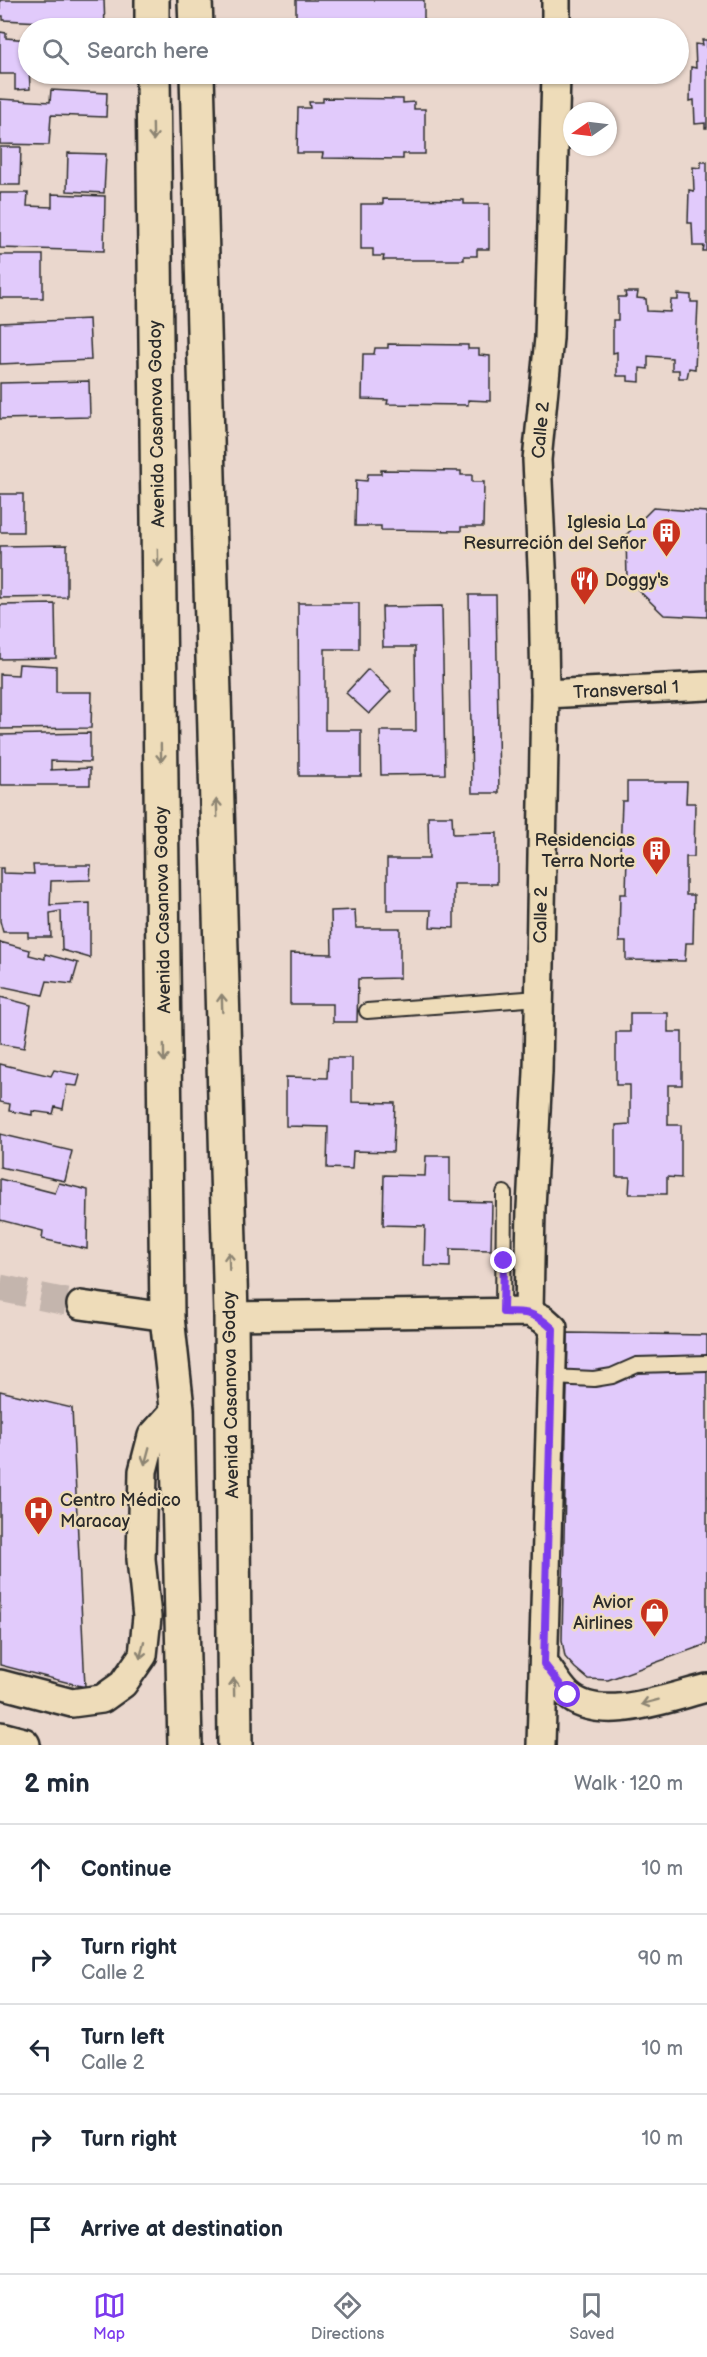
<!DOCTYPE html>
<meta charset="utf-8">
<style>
body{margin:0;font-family:"Balsamiq Sans",sans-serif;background:#f6f6f7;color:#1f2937}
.compass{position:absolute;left:563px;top:102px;width:54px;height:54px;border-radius:50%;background:#fff;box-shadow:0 2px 4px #0004;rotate:256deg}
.stop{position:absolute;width:18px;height:18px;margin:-14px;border:4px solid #7c3aed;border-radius:50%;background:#fff}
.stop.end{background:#7c3aed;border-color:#fff;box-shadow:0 2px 6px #0008}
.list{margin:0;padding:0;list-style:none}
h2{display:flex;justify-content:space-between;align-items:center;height:78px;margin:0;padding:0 24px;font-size:26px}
h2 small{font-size:20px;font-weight:400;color:#747a83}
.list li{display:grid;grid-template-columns:39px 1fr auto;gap:18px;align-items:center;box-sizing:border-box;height:90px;padding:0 24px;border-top:2px solid #e0e1e3}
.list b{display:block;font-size:22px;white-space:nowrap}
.list p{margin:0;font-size:20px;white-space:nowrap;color:#747a83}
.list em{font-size:20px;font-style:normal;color:#747a83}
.icon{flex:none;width:33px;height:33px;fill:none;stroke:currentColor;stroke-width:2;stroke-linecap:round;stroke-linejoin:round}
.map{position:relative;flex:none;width:707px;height:1745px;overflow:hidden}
.search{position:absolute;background:#fff;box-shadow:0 2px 4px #0004;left:18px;right:18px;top:18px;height:66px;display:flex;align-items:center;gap:15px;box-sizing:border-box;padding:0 21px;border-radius:33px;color:#747a83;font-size:22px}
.sheet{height:528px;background:#fff}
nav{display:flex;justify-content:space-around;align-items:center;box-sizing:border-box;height:84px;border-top:2px solid #e0e1e3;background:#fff;font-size:16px;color:#747a83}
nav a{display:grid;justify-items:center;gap:3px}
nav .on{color:#7c3aed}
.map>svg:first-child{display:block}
.building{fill:#e1cafb;stroke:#2b2b2b;stroke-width:1.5}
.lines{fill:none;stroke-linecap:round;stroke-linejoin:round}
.minor-tunnel{stroke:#c4b5ad;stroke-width:27;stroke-dasharray:27 14;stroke-linecap:butt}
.service-casing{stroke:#2b2b2b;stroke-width:18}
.minor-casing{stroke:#2b2b2b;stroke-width:32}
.tertiary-casing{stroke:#2b2b2b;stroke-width:38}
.primary-casing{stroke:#2b2b2b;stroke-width:38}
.service{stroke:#eedcb9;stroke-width:14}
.minor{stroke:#eedcb9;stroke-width:27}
.tertiary{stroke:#eedcb9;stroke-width:33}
.primary{stroke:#eedcb9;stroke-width:33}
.oneway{stroke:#8c8472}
.route{stroke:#7c3aed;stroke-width:8}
.labels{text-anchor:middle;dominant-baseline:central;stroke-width:5;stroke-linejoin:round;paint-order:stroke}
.street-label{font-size:18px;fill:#2b2b2b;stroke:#eedcb9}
.poi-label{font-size:18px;fill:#2b2b2b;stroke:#eedcb9;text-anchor:end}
</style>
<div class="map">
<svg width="707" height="1745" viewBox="0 0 707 1745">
<rect width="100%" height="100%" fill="#ead7cd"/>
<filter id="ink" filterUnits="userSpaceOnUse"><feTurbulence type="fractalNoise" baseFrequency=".0167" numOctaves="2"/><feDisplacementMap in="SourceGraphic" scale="12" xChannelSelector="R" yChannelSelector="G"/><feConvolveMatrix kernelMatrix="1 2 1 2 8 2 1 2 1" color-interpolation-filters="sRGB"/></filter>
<g filter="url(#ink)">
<path class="building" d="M0,0H104L105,28H40L41,22L3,20V16H0Z
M296,0H424V28H296Z
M0,32L6,33V38L28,40L30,89L15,90V74H0Z
M702,40H707V128H705V123L695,124L694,100L690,101L691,67L696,68L695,44L703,45Z
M51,90L107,93L106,117L51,115L49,145L0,144V99L50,102Z
M323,98L403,99V103L414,102V109H425V154H403V159L322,158L323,153H297L298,108H310L309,102H323Z
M0,147H21L20,185H0Z
M68,153L106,154L104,193L67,191Z
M701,162H707V251H703L704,246H693L692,223H688L689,190L694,191L693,167L701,168Z
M0,193H28L27,206L52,207V194L105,196L104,251L0,248Z
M383,199L464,200V204H489V249H477V256H464V260H383L384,256H373V249H361V204H383Z
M0,255H43V298H0Z
M625,292H638L637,298L646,299L647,311L670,312L671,300H678V294L691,295V302H698L695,369L689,368L687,378H679V370H672V358L648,356V369L640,368V382L628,381V376H617V352L613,353V320H618V297H626Z
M89,319L91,360L0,364V323Z
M388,344L468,345V349H479V355L490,356V401L468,400V405L387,404L388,400L362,399L363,354H374L375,348H388Z
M89,381L90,417L0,419V383Z
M381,470L461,471V475H472V482H484L483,527H461V531L381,530V526H355L356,480L367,481L368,474H381Z
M0,494H23V532H0Z
M653,508L707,512V617L664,615L627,579L626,535Z
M67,545V597L0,598V546Z
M469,595H496L499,793H472Z
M298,603H359V649H325V730H361V776H299Z
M55,604L56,658L0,659V605Z
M442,606L445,774L381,775L380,731H416L415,647H383L382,607Z
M19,664L56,666V692H92L91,728L0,729V674L18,675Z
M368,669L391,691L369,714L346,693Z
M90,733V762L51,761V770L90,768V785H0V735Z
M627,782H687L686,803H695L694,857H686V895H694L693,943H686L685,961L626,960V942H619L620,894H626L627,855L620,854L622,801H627Z
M428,816H452L453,834L497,833V884H454V928L430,927L431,910H387V859H429Z
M33,865H91L90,880L51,881L50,905L90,903V958L62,950L61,911L50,913L51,937H28V932H3L0,921V868H3V873L34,874Z
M355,910L356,928H400V978L358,979L357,1022H333V1004H290V953L332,954L331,911Z
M0,942L30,950L29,955L45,959V954L78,963L72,984L47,981L43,995L0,986Z
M0,997L31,1005L24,1048L0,1044Z
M630,1013H668V1032H682V1085H668V1125H681V1178L667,1177V1194H629L630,1177H616V1125L630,1124V1085H616V1032H630Z
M328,1058H352V1102L395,1103L393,1152L353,1151L352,1169L327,1168L328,1127L286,1126V1077L327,1078Z
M0,1064L51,1076L54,1070L80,1075L77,1086L67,1085L63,1109L55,1107L53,1114L32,1111V1115L9,1111L10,1104L0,1102Z
M0,1134L72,1151L65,1181L0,1167Z
M426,1156H450V1201L492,1202L491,1250L450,1249V1267L424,1266L425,1226L383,1225L384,1175L425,1176Z
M0,1179L55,1193L59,1183L88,1190L87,1249L42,1239L43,1231L0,1220Z
M568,1333L707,1335V1644L608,1680L588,1679L575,1668L565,1657L562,1640Z
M0,1391L72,1408L85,1687L0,1665Z"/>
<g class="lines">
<path class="minor-tunnel" d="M0,1288L81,1305"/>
<defs>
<path id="service" d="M367,1011L539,998
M503,1312L504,1193
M552,1377L594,1379L612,1376L637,1365L707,1363"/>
<path id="minor" d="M556,0V28
M545,694L707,686
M81,1305L167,1317
M231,1316L529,1312
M544,1664C552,1673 558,1685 567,1694C599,1725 670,1697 707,1688
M0,1684L72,1703L102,1699L123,1684L143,1655L147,1617L141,1559L143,1471L152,1436L177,1408
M541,1745L553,1328L543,1319L529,1312L531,1208L538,1072L545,694L543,587L537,460L549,338L556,74"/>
<path id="tertiary" d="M152,0V28
M195,0L196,28
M153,74L167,1317L177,1408L185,1745
M197,74L231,1316L235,1745"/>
<path id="primary" d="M0,1739L23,1745"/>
</defs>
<use href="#service" class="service-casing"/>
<use href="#minor" class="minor-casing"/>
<use href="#tertiary" class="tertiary-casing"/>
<use href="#primary" class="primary-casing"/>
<use href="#service" class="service"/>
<use href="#minor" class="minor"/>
<use href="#tertiary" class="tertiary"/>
<use href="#primary" class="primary"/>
</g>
<defs><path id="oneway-shaft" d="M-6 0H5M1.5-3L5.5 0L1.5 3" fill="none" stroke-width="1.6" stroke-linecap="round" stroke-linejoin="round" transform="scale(1.5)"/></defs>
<g class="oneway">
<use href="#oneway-shaft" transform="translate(153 132) rotate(89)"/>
<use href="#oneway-shaft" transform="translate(158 558) rotate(89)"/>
<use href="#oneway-shaft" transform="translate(161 753) rotate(89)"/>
<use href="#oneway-shaft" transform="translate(217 808) rotate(-92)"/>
<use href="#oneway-shaft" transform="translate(222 1003) rotate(-92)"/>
<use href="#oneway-shaft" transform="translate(164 1053) rotate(89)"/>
<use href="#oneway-shaft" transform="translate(229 1261) rotate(-92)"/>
<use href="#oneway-shaft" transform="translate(147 1456) rotate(105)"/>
<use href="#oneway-shaft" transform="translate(142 1650) rotate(103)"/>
<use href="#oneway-shaft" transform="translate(234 1687) rotate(-91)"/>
<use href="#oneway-shaft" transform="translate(650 1702) rotate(165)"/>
</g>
</g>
<g class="lines" filter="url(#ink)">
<path class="route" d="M504,1261L503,1312C526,1312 535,1312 553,1329L544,1664L568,1695"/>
</g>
<defs>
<symbol id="building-pin" viewBox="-11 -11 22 30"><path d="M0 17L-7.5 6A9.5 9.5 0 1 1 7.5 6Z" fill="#c8321e" stroke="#eedcb9"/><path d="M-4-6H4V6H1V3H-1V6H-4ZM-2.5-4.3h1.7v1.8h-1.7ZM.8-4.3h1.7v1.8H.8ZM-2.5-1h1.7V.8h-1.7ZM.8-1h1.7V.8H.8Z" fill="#fff"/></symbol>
<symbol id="restaurant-pin" viewBox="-11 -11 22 30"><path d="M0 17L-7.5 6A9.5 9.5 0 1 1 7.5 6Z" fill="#c8321e" stroke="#eedcb9"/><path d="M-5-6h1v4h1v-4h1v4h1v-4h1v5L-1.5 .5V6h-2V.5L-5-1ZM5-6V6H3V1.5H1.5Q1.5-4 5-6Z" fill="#fff"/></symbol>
<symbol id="hospital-pin" viewBox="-11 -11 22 30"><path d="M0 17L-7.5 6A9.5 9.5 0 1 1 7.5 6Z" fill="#c8321e" stroke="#eedcb9"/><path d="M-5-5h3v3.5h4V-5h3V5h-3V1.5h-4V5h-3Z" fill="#fff"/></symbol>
<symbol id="shop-pin" viewBox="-11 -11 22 30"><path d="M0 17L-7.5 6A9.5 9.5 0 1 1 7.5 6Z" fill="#c8321e" stroke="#eedcb9"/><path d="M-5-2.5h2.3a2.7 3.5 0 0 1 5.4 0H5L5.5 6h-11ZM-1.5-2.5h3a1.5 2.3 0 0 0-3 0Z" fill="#fff"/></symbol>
</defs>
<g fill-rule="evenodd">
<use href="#building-pin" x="650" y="516" width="33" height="45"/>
<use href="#restaurant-pin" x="568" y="564" width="33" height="45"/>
<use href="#building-pin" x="640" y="834" width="33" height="45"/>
<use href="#hospital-pin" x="22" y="1494" width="33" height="45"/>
<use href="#shop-pin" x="638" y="1596" width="33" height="45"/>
</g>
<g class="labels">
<g class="street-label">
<text transform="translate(157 424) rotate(-91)">Avenida Casanova Godoy</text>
<text transform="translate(541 430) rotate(-85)">Calle 2</text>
<text transform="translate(626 690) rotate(-3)">Transversal 1</text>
<text transform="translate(163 910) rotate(-91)">Avenida Casanova Godoy</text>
<text transform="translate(541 915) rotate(-89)">Calle 2</text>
<text transform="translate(231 1395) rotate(-91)">Avenida Casanova Godoy</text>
</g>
<g class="poi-label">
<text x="646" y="522">Iglesia La<tspan x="646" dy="21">Resurreción del Señor</tspan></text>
<text x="605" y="580" text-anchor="start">Doggy's</text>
<text x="635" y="840">Residencias<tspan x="635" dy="21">Terra Norte</tspan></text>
<text x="60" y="1500" text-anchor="start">Centro Médico<tspan x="60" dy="21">Maracay</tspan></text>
<text x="633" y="1602">Avior<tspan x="633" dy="21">Airlines</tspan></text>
</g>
</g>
</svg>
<svg class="compass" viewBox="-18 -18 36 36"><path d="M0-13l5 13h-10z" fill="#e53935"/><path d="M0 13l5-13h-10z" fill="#747a83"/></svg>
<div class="stop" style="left:568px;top:1695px"></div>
<div class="stop end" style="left:504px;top:1261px"></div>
<div class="search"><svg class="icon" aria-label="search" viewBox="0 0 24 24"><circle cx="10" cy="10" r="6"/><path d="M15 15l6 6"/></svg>Search here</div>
</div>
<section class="sheet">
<h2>2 min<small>Walk · 120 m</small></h2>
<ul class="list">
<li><svg class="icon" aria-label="ahead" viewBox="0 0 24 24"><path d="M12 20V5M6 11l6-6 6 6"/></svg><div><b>Continue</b></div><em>10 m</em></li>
<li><svg class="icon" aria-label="right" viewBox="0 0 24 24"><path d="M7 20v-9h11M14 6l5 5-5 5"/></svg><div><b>Turn right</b><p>Calle 2</p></div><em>90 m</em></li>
<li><svg class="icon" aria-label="left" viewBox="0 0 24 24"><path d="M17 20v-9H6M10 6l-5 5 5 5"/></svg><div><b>Turn left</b><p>Calle 2</p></div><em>10 m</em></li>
<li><svg class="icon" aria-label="right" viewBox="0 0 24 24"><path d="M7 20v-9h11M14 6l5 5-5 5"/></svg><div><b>Turn right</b></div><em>10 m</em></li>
<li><svg class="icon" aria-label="arrive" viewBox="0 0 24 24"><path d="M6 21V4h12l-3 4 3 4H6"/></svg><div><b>Arrive at destination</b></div></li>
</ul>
</section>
<nav>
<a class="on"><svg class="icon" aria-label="map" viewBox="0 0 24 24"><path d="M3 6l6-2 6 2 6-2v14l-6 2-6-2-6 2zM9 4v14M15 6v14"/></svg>Map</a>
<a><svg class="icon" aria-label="directions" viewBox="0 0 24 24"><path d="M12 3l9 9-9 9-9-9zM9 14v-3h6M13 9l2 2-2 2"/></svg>Directions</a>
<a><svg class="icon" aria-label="saved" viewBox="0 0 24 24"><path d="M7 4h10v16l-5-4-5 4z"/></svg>Saved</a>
</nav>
